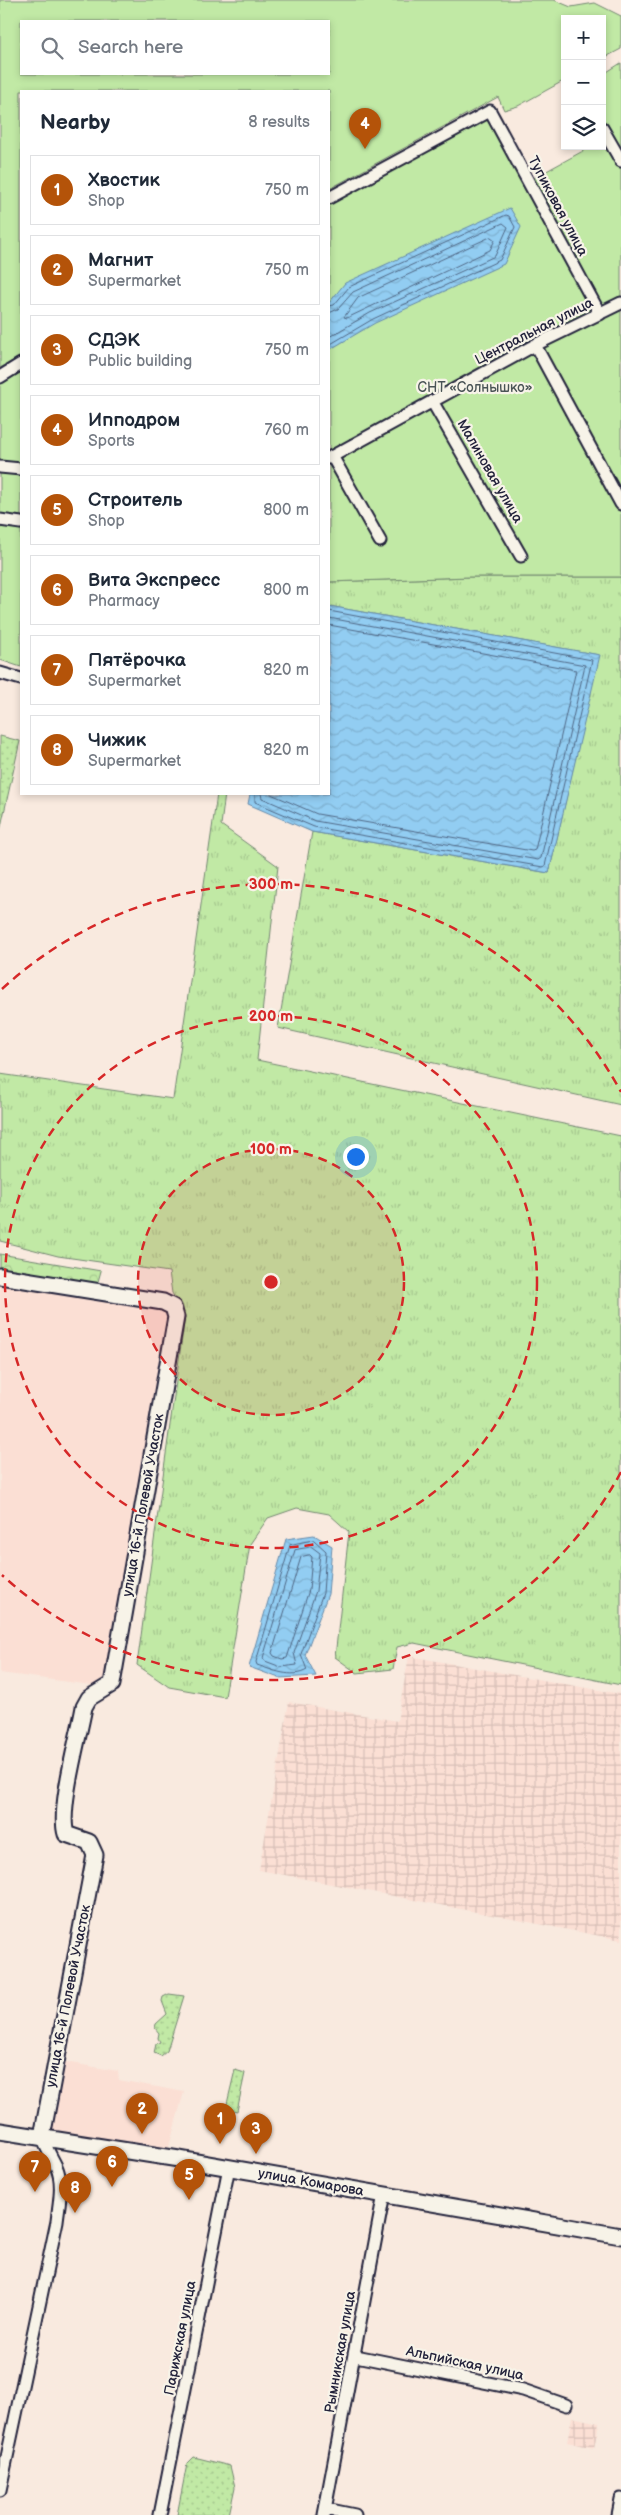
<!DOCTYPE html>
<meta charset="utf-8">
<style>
body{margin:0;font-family:"Balsamiq Sans",sans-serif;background:#f2f2f3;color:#1f2937}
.controls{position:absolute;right:15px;top:15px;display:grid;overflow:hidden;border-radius:0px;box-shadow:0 2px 8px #0003}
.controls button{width:45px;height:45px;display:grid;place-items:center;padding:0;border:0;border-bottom:1px solid #e0e1e3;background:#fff;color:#1f2937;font:25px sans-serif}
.you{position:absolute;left:355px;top:1156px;width:18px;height:18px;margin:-12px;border:4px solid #fff;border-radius:50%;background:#1a73e8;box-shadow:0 0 0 8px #1a73e833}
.badge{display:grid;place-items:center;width:32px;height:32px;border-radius:50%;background:#b45309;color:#fff;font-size:16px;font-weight:700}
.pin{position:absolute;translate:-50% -41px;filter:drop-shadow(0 1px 2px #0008)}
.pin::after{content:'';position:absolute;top:26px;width:18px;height:15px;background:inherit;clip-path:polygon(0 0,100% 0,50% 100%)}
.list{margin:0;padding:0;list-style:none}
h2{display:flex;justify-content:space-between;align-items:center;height:65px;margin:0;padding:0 20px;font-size:21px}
h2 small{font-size:16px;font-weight:400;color:#747a83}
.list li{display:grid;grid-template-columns:32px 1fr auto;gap:15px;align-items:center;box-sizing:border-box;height:70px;margin:0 10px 10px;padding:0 10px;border:1px solid #e0e1e3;border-radius:0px}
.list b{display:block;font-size:19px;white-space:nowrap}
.list p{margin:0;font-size:16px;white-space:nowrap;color:#747a83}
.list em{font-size:16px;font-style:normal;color:#747a83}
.icon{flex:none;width:28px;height:28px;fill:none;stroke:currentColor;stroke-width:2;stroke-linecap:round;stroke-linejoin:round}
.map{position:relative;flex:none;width:621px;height:2515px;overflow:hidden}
.search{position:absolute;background:#fff;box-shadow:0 2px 8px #0003;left:20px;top:20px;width:310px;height:55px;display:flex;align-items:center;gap:12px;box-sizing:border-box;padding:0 18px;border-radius:0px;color:#747a83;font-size:19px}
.panel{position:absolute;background:#fff;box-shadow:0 2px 8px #0003;left:20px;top:90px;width:310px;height:705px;border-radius:0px}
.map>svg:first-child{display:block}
.built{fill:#fbdfd4}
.industrial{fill:url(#industrial-grid)}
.grass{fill:url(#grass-tufts);stroke:#728670}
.forest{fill:url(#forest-crowns);stroke:#728670}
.park{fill:url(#park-dots);stroke:#728670}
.garden{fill:#c1e9a5;stroke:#728670;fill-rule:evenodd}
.water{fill:url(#water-waves);stroke:#6589a9}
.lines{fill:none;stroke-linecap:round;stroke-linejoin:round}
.shore{stroke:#4f6684;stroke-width:1}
.street-casing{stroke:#22223b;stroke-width:15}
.secondary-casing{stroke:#22223b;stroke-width:19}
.street{stroke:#f7f3e8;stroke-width:11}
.secondary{stroke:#f7f3e8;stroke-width:15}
.ring{fill:none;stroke:#d62828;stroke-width:2.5;stroke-dasharray:9 6}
.labels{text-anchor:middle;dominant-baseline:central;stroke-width:4.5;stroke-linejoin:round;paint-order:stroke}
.street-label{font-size:14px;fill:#22223b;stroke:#f7f3e8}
.park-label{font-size:14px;fill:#4a5456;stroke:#f7f3e8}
.centre{fill:#d62828;stroke:#f7f3e8;stroke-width:2.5}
.ring-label{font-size:15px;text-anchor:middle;font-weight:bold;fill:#d62828;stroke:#f7f3e8;stroke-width:4.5;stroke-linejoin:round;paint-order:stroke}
</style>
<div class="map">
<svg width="621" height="2515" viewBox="0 0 621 2515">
<defs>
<pattern id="industrial-grid" width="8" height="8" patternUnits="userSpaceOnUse" patternTransform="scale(1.25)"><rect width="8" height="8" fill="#fbdfd4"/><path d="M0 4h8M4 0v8" fill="none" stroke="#d7bfb7"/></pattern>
<pattern id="grass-tufts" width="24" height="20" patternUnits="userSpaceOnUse" patternTransform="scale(1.25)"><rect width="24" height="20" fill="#c1e9a5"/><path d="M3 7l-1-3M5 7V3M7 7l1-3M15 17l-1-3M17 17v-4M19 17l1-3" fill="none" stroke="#a6c88f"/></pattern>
<pattern id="forest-crowns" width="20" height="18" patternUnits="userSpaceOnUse" patternTransform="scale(1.25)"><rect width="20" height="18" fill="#c1e9a5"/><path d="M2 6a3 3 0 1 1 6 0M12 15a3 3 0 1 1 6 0" fill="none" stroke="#a6c88f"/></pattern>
<pattern id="park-dots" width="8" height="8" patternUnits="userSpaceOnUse" patternTransform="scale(1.25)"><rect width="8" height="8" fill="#c1e9a5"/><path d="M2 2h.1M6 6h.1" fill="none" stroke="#a6c88f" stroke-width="1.8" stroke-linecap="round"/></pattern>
<pattern id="water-waves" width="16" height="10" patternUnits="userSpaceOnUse" patternTransform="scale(1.25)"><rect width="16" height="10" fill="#92cdf2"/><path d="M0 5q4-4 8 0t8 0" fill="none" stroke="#7eb0d0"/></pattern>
</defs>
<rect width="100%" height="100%" fill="#f9eadf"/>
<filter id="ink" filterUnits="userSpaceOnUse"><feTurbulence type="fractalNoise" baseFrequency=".02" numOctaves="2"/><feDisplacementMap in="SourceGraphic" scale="10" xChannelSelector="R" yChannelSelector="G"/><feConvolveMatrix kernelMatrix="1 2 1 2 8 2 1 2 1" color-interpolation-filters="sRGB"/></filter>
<g filter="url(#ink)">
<path class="built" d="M0,1280L165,1308L170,1314L111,1674L99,1686L0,1673Z
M59,2061L118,2071L119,2080L184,2092L167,2154L46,2134Z"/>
<path class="industrial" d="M409,1656L621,1694V1940L259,1870L289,1702L397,1721Z
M572,2417L599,2423L594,2448L567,2442Z"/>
<path class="grass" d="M469,577H621V1105L278,1028L312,832L549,873L599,655L329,606V582Z
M217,794H225L221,825L278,866L257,1060L621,1136V1685L414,1643L397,1647L393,1669L357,1673L335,1657L349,1532L329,1514L297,1508L268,1518L250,1544L225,1697L169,1687L137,1665L185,1316L172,1293L169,1272L58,1256L0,1241V1074L173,1099Z"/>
<path class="forest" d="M0,1254L101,1271L97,1285L0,1269Z"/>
<path class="park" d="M0,736L20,741L0,831Z
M169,1994L184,1996L167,2051L161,2056L154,2053L156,2044L160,2042L158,2038L159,2033L155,2028L156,2024L167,2014L162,2001L163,1997Z
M235,2070L245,2073L237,2111L226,2108Z
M194,2457L230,2466L235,2487L229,2515H177L187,2464Z"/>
<path class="garden" d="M0,0H554L571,7L595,3L621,16V49L602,59V19H565V80L518,106L504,110L498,97L329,189V91H21V356L0,368ZM21,21H329V74H21Z
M621,63V577H469L329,582V198L492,108L532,179L592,146H602V75Z
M21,366V667L0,660V378Z"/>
<path class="water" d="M510,208L521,227L504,264L375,323L329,350V303L345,283Z
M329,606L600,655L549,873L312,832L248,804L250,794H329Z
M314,1535L332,1546L328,1594L305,1655L316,1676L279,1678L249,1667L286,1539Z"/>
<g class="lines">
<path class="shore" d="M491,237L495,240L490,250L347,318L344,317L358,298Z
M329,306L334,305L349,287L506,215L509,216L515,227L500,260L373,319L329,345
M329,313L338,309L353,292L503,223L508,227L495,256L370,313L329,337
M255,794V802L314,827L543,867L545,866L592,660L329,611
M261,794L262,798L315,821L538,860L541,858L585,665L329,618
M271,794L317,814L532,851L535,850L576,670L329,625
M314,1540L326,1551L323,1593L301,1654L307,1670C292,1679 272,1670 257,1665L256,1662L290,1545Z
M312,1547L320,1553L316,1591L294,1653L297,1665L281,1667L265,1661L263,1658L295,1550Z
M310,1555L312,1557L309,1590L287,1658L282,1659L274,1656L272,1653L301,1557Z"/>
<defs>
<path id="street" d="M602,128L621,161
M329,198L490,111L600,314
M535,345L621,504
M0,377L21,364
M432,401L521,556
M332,456L380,541
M329,458L535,345L621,303
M0,467L21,469
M0,520L21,523
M0,673L21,679
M356,2356L523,2390L566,2405
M0,2490L57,2221C59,2203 64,2183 56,2166C51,2156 46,2148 42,2137
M326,2509L355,2515
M160,2515L229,2167
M324,2515L384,2194
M618,2515L621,2499"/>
<path id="secondary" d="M0,1276L163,1302L173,1307L176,1317L112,1684L89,1698L84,1707C79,1736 58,1809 66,1834L89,1842L95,1855L42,2137
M0,2131L179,2159L621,2236"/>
</defs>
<use href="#street" class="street-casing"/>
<use href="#secondary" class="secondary-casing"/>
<use href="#street" class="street"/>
<use href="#secondary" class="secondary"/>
</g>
</g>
<circle cx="271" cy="1282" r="133" fill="#d62828" fill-opacity=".12"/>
<g class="ring">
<circle cx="271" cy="1282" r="133"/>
<circle cx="271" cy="1282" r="266"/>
<path d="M621 1472A398 398 0 0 1 2 1575M2 989A398 398 0 0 1 621 1092"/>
</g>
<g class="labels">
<g class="street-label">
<text transform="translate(558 206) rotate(62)">Тупиковая улица</text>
<text transform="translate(534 331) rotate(-27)">Центральная улица</text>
<text transform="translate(490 471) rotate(60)">Малиновая улица</text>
<text transform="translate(143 1505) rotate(-80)">улица 16-й Полевой Участок</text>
<text transform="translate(68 1996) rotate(-79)">улица 16-й Полевой Участок</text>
<text transform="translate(311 2182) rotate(10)">улица Комарова</text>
<text transform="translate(180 2338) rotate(-79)">Парижская улица</text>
<text transform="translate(340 2352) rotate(-80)">Рымникская улица</text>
<text transform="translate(465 2363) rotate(12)">Альпийская улица</text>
</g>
<g class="park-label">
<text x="475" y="387">СНТ «Солнышко»</text>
</g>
</g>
<circle cx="271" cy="1282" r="8" class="centre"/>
<g class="ring-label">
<text x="271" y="889">300 m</text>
<text x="271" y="1021">200 m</text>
<text x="271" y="1154">100 m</text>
</g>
</svg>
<div class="controls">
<button>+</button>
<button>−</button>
<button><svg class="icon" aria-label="layers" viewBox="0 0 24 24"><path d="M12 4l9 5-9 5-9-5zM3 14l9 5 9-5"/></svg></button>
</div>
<div class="you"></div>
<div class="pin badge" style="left:220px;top:2144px">1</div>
<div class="pin badge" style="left:142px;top:2134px">2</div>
<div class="pin badge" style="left:256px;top:2154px">3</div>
<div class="pin badge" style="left:365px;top:149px">4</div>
<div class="pin badge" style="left:189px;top:2200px">5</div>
<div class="pin badge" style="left:112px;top:2187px">6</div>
<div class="pin badge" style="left:35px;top:2192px">7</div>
<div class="pin badge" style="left:75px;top:2213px">8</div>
<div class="search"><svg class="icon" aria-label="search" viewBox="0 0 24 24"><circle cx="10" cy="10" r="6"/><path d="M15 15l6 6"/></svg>Search here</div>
<section class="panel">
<h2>Nearby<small>8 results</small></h2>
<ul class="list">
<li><span class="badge">1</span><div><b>Хвостик</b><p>Shop</p></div><em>750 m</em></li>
<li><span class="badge">2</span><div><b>Магнит</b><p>Supermarket</p></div><em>750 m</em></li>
<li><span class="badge">3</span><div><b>СДЭК</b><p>Public building</p></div><em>750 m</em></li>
<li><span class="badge">4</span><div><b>Ипподром</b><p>Sports</p></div><em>760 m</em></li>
<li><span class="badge">5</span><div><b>Строитель</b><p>Shop</p></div><em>800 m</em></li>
<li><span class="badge">6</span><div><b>Вита Экспресс</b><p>Pharmacy</p></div><em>800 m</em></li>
<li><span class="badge">7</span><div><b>Пятёрочка</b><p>Supermarket</p></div><em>820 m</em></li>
<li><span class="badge">8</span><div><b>Чижик</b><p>Supermarket</p></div><em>820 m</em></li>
</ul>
</section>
</div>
